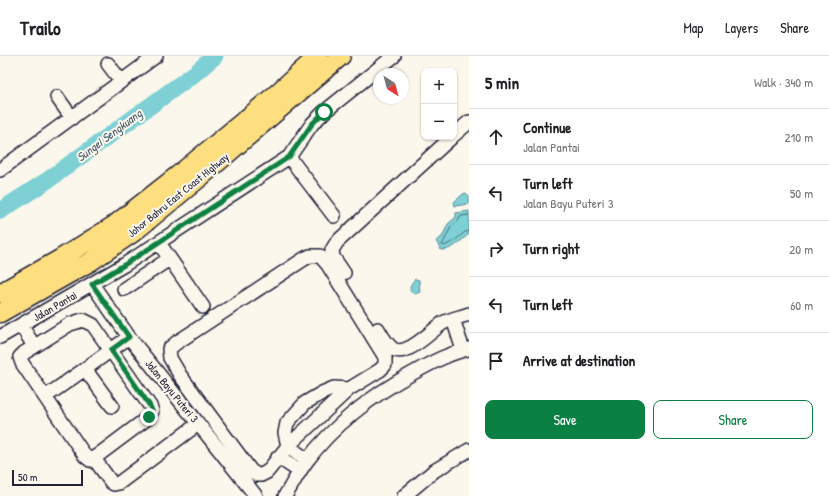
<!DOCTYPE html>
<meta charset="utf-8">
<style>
body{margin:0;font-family:"Patrick Hand",sans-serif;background:#f6f6f6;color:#202124}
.controls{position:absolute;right:12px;top:12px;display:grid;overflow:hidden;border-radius:8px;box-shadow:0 1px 3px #0004}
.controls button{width:36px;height:36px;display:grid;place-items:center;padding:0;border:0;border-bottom:1px solid #e0e0e0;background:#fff;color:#202124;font:20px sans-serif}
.compass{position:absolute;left:373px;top:12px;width:36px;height:36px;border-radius:50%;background:#fff;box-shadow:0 1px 3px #0004;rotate:144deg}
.scale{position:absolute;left:12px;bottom:10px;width:71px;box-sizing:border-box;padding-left:4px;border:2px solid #22223b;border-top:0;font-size:11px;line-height:14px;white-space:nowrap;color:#22223b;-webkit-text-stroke:3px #fbf7ec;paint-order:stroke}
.stop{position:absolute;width:12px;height:12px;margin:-9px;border:3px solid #0b8043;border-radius:50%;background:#fff}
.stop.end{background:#0b8043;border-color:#fff;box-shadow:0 1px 4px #0008}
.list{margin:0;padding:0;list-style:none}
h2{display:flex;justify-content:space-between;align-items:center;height:52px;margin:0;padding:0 16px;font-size:17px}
h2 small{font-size:13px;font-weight:400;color:#757577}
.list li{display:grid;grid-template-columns:26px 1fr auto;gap:12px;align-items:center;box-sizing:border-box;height:56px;padding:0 16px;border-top:1px solid #e0e0e0}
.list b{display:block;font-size:15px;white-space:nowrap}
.list p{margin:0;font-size:13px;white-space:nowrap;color:#757577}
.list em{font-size:13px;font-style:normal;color:#757577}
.actions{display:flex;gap:8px;padding:12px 16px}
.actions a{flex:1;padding:9px 0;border:1px solid #0b8043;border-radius:8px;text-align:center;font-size:14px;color:#0b8043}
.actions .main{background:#0b8043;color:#fff}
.icon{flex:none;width:22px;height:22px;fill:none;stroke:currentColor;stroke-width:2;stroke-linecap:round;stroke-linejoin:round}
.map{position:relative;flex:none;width:469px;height:440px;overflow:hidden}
header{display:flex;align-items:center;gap:24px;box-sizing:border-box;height:56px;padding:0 20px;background:#fff;border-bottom:1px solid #e0e0e0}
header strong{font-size:19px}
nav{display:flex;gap:22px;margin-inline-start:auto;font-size:14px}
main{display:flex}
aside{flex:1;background:#fff}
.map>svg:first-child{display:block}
.water{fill:#7ed0d5;stroke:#598a97}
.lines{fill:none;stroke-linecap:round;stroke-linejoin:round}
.shore{stroke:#476879;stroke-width:1}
.river{stroke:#7ed0d5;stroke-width:17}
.minor-casing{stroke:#22223b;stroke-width:16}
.highway-casing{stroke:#22223b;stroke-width:21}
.minor{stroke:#fbf7ec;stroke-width:13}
.highway{stroke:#fedf80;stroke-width:18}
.route{stroke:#0b8043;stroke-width:5}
.labels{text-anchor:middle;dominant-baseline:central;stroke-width:4;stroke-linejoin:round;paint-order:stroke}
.street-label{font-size:11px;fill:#22223b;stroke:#fbf7ec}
.water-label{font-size:12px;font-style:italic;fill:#3e5669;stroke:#fbf7ec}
</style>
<header>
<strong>Trailo</strong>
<nav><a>Map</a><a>Layers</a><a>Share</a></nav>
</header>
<main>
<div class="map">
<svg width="469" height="440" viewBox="0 0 469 440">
<rect width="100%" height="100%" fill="#fbf7ec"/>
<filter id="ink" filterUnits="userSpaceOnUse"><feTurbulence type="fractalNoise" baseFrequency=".025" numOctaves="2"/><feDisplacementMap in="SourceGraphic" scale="8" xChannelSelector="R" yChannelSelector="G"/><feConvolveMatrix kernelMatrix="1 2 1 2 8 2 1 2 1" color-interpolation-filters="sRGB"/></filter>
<g filter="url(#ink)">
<path class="water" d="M466,137L469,140V148L455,150L454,146L463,138Z
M469,155V178C461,185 451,195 441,194L436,185L442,181L448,168L456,161V157Z
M415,223L419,224L420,236L415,238C407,234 410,228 415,223Z"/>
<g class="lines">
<path class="shore" d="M469,159L461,160L458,165L451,171L442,189L444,190L454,185L465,176L469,175"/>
<path class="river" d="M0,155L48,124L194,18L215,0"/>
<defs>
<path id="minor" d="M108,8L121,25
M57,41L72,62
M454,79L469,66
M289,101L334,160
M0,114L156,0
M159,187L203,251
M310,200H320L328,209L385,301V309L380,314L349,333L288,390L267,416L261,419H257L251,415L180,319L170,302L169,293L176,287L304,203Z
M344,217L333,201L332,194L337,186L452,81
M92,228L129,281L256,440
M124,233L169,203
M453,263L463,294
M83,264L93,269L150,350L152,355L149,361L97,400L90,404L85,400L22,307L20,301L24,297L70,268Z
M21,269L34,290
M378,273C382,280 386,288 393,293C407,302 432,274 443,267C450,263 461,261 469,258
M0,281L124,209L289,101L312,68L324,56L394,0
M45,341L85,313
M112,350L85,313L129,281
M278,401L299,415
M307,404L288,390L285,377L287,367L305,347L322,337L334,332L349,333
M98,408L111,426L114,428L119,427L198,368
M285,440C292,429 298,417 306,406C332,370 374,338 413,317C431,307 449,297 469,293
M404,440L434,415L469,394"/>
<path id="highway" d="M0,237L60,203L113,170L178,119L275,39L318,0
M0,257L90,206L134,176L203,119L341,0"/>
</defs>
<use href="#minor" class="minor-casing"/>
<use href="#highway" class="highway-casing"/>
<use href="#minor" class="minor"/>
<use href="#highway" class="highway"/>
</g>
</g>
<g class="lines" filter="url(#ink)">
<path class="route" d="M149,361L152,355L150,350L111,294L129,281L92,228L124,209L289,101L312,68L324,56"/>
</g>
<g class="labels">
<g class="street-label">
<text transform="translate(178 139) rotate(-39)">Johor Bahru East Coast Highway</text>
<text transform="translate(55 250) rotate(-30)">Jalan Pantai</text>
<text transform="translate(172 335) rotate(51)">Jalan Bayu Puteri 3</text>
</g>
<g class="water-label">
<text transform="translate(109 79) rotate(-37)">Sungei Sengkuang</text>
</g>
</g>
</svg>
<div class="controls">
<button>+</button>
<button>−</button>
</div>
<svg class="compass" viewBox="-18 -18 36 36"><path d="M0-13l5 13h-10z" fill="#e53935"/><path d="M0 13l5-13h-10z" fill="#757577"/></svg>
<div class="scale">50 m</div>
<div class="stop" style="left:324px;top:56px"></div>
<div class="stop end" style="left:149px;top:361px"></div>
</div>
<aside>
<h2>5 min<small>Walk · 340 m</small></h2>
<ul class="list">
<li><svg class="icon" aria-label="ahead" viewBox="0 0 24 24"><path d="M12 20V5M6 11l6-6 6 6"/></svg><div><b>Continue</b><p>Jalan Pantai</p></div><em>210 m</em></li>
<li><svg class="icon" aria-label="left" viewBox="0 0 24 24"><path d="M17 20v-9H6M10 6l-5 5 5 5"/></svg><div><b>Turn left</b><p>Jalan Bayu Puteri 3</p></div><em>50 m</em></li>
<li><svg class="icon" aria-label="right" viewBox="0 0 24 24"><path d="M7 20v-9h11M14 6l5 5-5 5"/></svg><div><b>Turn right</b></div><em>20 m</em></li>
<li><svg class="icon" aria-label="left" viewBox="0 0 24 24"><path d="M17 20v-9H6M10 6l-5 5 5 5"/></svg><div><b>Turn left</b></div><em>60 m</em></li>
<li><svg class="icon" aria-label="arrive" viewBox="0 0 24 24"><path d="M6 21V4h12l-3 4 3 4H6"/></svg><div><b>Arrive at destination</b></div></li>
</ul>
<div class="actions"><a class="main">Save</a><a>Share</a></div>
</aside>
</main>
